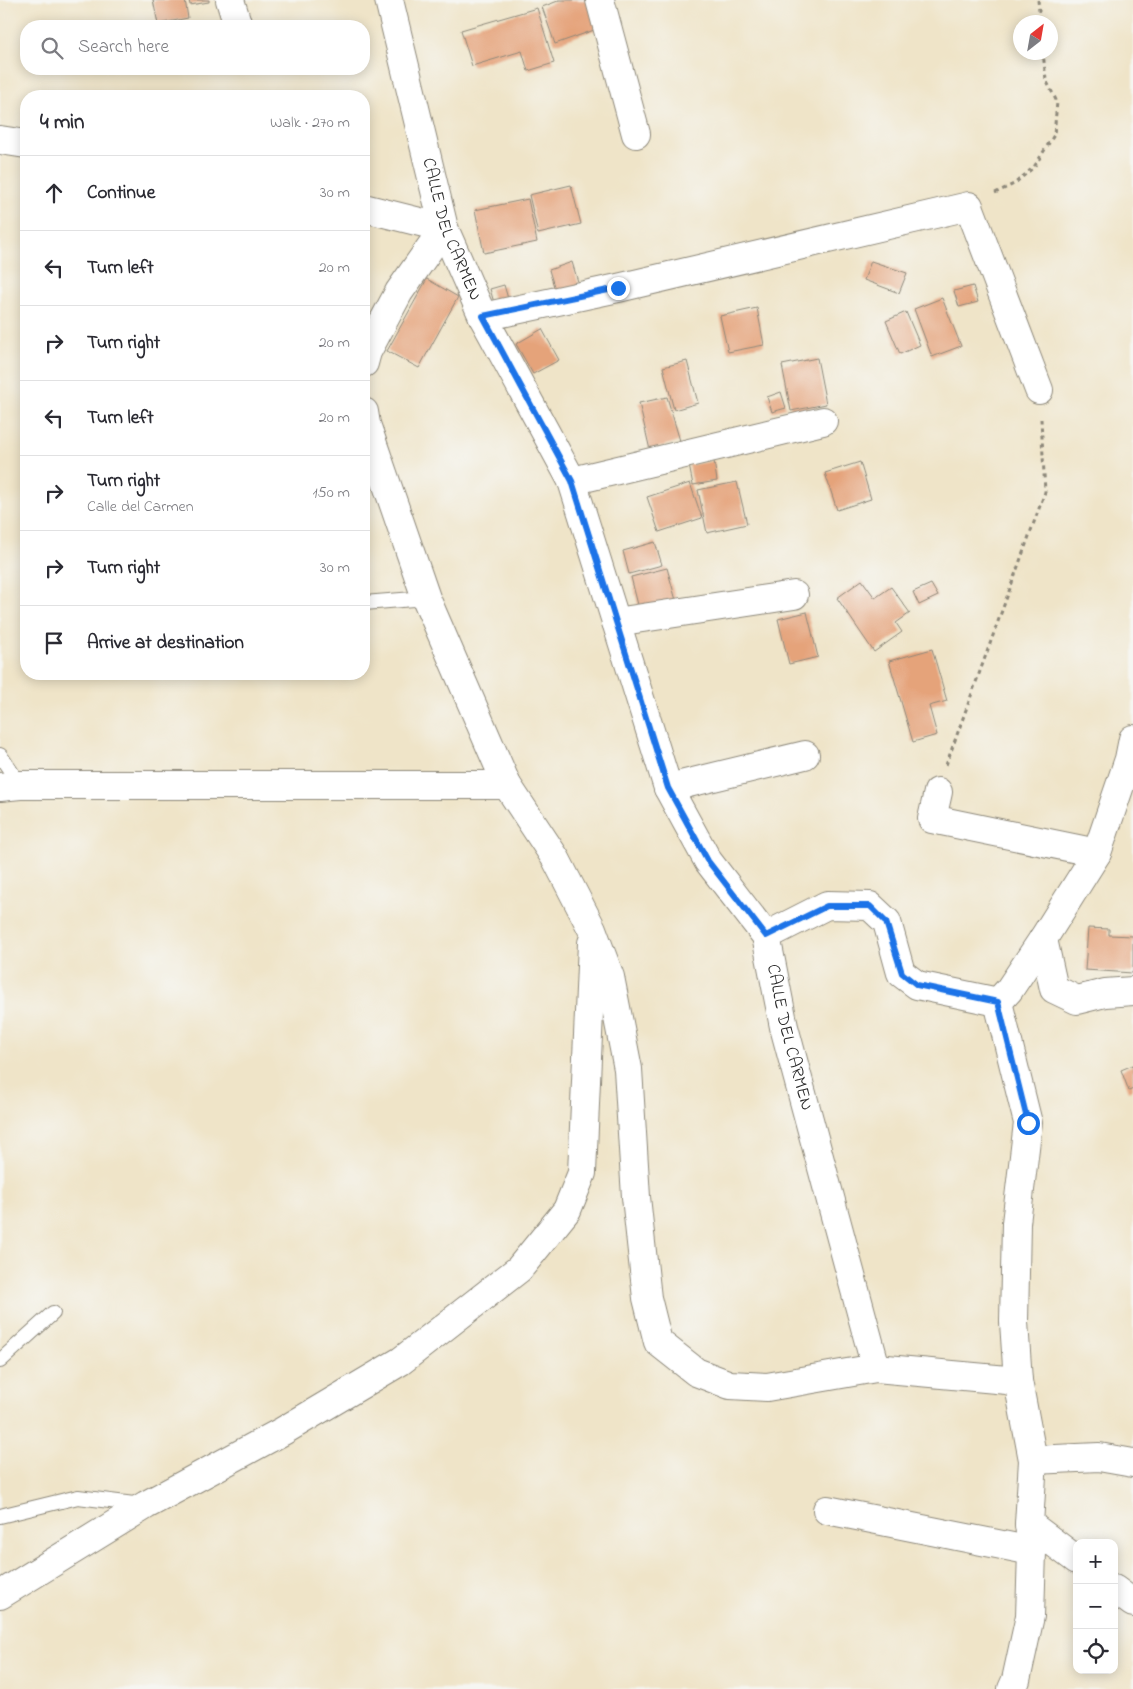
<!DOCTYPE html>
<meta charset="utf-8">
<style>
body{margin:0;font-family:"Indie Flower",sans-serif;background:#f2f2f3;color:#2b2b33}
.controls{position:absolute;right:15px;bottom:15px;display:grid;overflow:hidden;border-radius:10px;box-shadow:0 2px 12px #0003}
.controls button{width:45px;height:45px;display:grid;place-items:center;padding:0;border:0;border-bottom:1px solid #e1e1e2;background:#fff;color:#2b2b33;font:25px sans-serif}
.compass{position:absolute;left:1013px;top:15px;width:45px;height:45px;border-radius:50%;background:#fff;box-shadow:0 2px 12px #0003;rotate:31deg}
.stop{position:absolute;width:15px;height:15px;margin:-11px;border:4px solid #1a73e8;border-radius:50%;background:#fff}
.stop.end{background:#1a73e8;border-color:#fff;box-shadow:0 1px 5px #0008}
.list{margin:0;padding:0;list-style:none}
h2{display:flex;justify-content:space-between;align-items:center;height:65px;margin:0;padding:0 20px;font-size:21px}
h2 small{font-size:16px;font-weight:400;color:#7c7c81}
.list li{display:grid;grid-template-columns:32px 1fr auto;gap:15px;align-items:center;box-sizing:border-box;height:75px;padding:0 20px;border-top:1px solid #e1e1e2}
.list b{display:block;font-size:19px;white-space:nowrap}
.list p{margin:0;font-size:16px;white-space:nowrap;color:#7c7c81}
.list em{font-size:16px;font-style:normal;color:#7c7c81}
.icon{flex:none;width:28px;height:28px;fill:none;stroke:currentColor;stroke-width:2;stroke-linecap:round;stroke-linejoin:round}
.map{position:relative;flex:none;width:1133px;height:1689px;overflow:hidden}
.search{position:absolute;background:#fff;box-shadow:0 2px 12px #0003;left:20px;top:20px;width:350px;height:55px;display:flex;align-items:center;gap:12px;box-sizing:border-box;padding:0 18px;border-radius:20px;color:#7c7c81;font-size:19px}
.panel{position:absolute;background:#fff;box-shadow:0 2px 12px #0003;left:20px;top:90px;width:350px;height:590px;border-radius:20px}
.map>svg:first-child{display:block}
.building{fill:#e5a37a}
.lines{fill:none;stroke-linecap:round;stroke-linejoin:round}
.lane-casing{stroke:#8d887a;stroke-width:16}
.street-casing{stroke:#8d887a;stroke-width:30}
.path{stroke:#8d887a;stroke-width:3;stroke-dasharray:4 4;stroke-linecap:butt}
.lane{stroke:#fff;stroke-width:14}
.street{stroke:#fff;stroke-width:28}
.route{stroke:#1a73e8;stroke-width:6}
.labels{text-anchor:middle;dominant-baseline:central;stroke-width:4;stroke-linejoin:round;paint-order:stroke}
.street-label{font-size:18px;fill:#2b2b2b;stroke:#f6f6f2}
</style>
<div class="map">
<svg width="1133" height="1689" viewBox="0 0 1133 1689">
<rect width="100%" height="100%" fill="#f6f6f2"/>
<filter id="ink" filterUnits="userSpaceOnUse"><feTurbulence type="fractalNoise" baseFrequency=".02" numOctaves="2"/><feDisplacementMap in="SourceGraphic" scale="10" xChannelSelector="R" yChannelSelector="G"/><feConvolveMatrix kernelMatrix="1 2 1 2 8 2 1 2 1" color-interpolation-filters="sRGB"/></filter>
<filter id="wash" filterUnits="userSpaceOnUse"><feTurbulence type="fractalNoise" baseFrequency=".0096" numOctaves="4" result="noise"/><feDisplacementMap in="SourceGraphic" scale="20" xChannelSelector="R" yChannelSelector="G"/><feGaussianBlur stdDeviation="1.12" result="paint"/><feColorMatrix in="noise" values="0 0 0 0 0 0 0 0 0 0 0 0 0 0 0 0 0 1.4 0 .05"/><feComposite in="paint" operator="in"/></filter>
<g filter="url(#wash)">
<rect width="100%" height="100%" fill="#efe4c8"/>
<g id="blocks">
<path class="building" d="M153,0H185L188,18L158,24Z
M189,0H209V2L190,5Z
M558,0H587L597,29L555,44L542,7L558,1Z
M537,8L554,63L528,71L522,51L472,66L461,30Z
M260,92L261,96H214V94Z
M571,185L581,224L538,234L529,195Z
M528,199L537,242L484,253L475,210Z
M871,261L907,273L899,293L864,280Z
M572,262L579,285L556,293L549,270Z
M427,279L458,297L419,368L387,351Z
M504,285L509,302L495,306L490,289Z
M973,286L978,302L959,307L954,291Z
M942,298L961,346L932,357L914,309Z
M757,308L764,345L728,352L720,316Z
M906,312L920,345L900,354L886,321Z
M542,329L559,360L533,374L516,344Z
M817,358L826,404L791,411L782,365Z
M687,361L698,403L674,410L663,367Z
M781,392L786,408L772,412L767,397Z
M667,397L680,441L650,450L639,403Z
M714,461L717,481L693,485L689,465Z
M860,462L871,499L837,510L825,473Z
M737,482L747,524L707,533L698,490Z
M690,483L702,518L659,532L647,497Z
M655,542L662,565L629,574L623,551Z
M667,568L677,604L640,613L631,577Z
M862,580L875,598L891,587L910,613L896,623L902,632L874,652L837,598Z
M931,584L938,596L919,605L913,592Z
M807,612L818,657L789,664L778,619Z
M932,649L947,701L929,706L937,735L913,742L889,661Z
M1088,928L1109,929V935L1133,936V973L1085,970Z
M1133,1065V1089L1129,1091L1121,1070Z"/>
</g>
</g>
<g filter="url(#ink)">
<use href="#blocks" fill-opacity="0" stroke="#8d887a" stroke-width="1"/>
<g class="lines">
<defs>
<path id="lane" d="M364,603L426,598
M0,755L20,785
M0,1361L53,1313
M0,1516L78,1497L142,1505"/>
<g id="street">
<path d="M230,0L238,26"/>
<path id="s1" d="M389,0L444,228L483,317L572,481L668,788L708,861L766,936L784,1027L876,1368"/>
<path d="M600,0L636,134"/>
<path d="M0,140L26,144"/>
<path d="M364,208L444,228L399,292L367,352L364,363"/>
<path d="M483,317L618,288L969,206L1039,390"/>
<path d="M364,412L366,424L426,598L507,785L556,859L592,929L610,977L628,1069L636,1197L647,1298L658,1342L696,1372L730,1385L767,1387L876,1368L1018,1381"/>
<path d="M572,481L823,421"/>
<path d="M616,622L794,595"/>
<path d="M0,787L20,785H507"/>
<path d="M668,788L805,755"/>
<path d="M938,792L932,819L1097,853"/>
<path d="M766,936L827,905L870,906L887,922L901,973L917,985L998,1002"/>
<path d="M1043,939L1054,989L1077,1000L1105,993L1133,991"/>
<path d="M998,1002L1028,1123L1016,1223L1014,1322L1018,1381L1033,1460L1029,1524L1032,1551L1030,1616L1016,1680L1012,1689"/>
<path d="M998,1002L1009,990L1043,939L1097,853L1129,759L1133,739"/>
<path d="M1033,1460L1099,1457L1133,1463"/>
<path d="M827,1510L1032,1551"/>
<path d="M1029,1524L1077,1560"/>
<path d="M1114,1589L1133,1603"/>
<path d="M0,1595L146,1505L283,1431L401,1361L519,1269L567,1210L582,1173L592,943"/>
</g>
</defs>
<use href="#lane" class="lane-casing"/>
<use href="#street" class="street-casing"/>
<path class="path" d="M1038,0L1040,22
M995,193L1014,184L1034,167L1054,135L1057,102L1046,80L1043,52
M946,765L1045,492L1041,419"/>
<use href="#lane" class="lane"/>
<use href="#street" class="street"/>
</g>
</g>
<g class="lines" filter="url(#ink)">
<path class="route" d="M618,288L483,316L572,481L668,788L708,861L766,936L827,906H870L886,922L902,973L917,985L998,1002L1028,1123"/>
</g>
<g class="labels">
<g class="street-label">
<text stroke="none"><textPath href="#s1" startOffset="238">CALLE DEL CARMEN</textPath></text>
<text stroke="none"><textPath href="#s1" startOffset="1122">CALLE DEL CARMEN</textPath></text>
</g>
</g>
</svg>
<div class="controls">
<button>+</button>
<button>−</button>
<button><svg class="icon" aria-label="locate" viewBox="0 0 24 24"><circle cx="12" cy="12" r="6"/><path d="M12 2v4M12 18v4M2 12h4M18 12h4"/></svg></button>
</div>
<svg class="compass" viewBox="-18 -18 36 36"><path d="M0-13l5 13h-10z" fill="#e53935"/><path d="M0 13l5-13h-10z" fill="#7c7c81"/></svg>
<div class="stop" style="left:1028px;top:1123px"></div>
<div class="stop end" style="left:618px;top:288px"></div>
<div class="search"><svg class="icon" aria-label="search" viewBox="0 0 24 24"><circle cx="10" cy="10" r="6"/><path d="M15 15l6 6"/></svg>Search here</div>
<section class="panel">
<h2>4 min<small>Walk · 270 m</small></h2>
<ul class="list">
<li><svg class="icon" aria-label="ahead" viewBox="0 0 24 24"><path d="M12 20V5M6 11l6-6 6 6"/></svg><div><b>Continue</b></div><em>30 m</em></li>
<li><svg class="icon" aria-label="left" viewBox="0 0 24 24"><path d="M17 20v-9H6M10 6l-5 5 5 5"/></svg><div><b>Turn left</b></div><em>20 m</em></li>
<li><svg class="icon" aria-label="right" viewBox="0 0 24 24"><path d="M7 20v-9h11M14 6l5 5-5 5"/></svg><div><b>Turn right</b></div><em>20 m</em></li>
<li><svg class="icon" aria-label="left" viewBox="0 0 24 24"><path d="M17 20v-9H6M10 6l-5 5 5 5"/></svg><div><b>Turn left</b></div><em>20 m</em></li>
<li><svg class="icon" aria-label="right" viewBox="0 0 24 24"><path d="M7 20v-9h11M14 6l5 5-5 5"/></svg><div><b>Turn right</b><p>Calle del Carmen</p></div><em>150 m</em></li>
<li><svg class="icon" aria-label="right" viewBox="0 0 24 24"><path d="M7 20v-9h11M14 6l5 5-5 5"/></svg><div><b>Turn right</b></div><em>30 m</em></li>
<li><svg class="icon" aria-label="arrive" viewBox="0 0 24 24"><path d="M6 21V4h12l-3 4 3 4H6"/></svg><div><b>Arrive at destination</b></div></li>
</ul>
</section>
</div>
